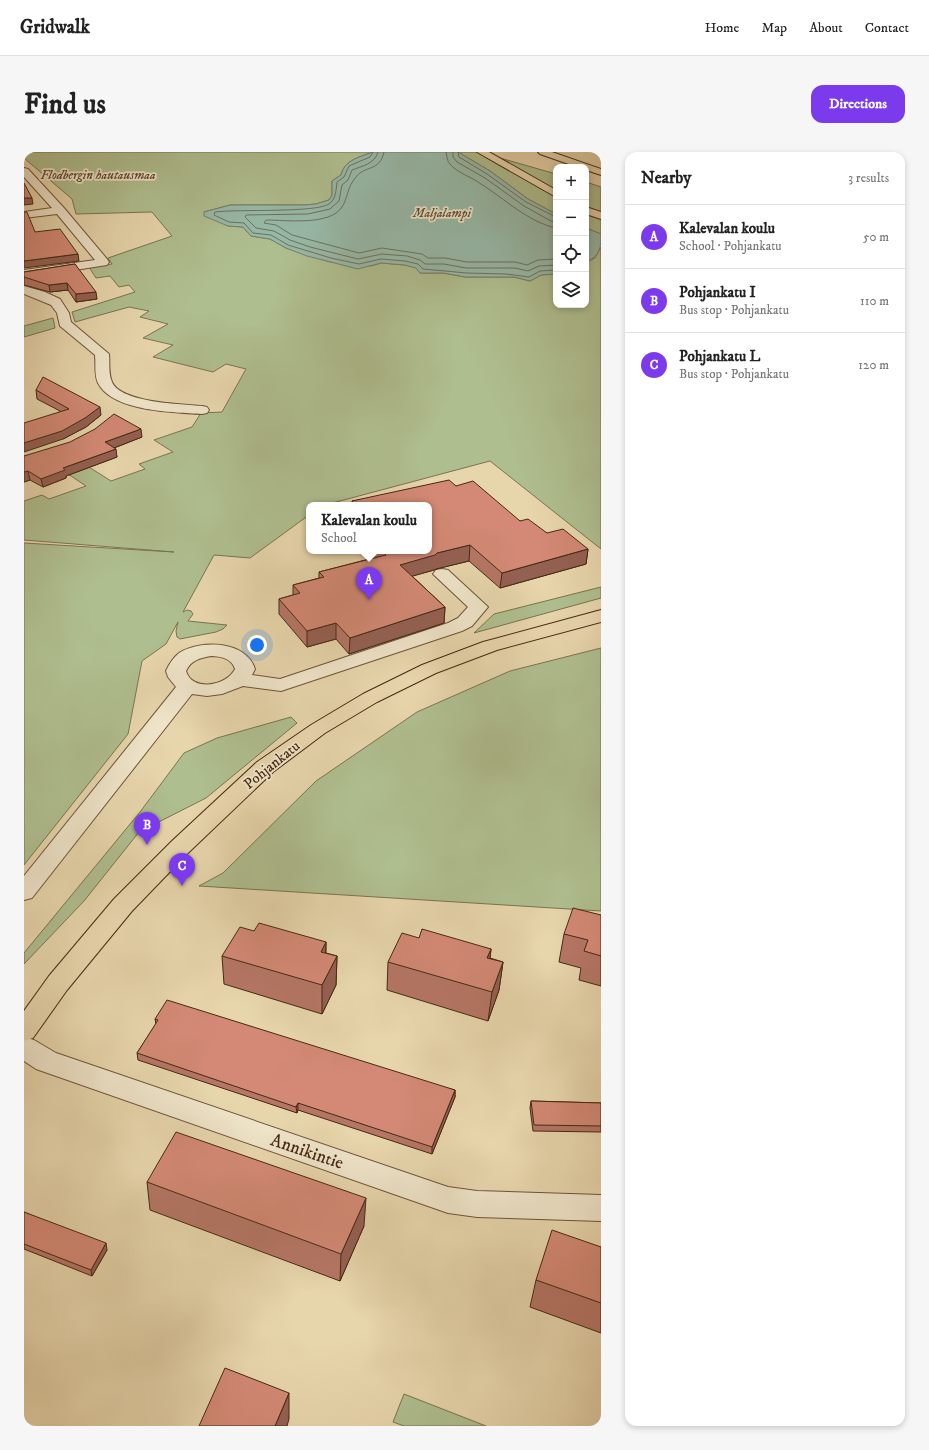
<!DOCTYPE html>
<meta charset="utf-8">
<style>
body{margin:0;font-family:"IM FELL DW Pica",serif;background:#f6f6f6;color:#222}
.controls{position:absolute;right:12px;top:12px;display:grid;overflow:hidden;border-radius:8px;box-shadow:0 2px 6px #0003}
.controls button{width:36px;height:36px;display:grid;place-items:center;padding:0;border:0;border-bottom:1px solid #e0e0e0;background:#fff;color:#222;font:20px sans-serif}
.you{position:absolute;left:233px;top:493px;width:14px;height:14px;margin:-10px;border:3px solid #fff;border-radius:50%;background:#1a73e8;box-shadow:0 0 0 6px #1a73e833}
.badge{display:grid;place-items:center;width:26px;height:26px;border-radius:50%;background:#7c3aed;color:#fff;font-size:13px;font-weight:700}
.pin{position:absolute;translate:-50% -33px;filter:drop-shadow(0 1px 2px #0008)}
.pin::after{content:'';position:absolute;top:21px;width:14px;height:12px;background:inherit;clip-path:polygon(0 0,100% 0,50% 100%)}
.popup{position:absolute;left:282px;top:350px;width:126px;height:52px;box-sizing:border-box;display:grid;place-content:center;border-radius:8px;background:#fff;filter:drop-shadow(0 1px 3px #0005);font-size:13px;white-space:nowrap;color:#767676}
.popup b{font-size:15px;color:#222}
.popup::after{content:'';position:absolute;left:50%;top:100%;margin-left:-8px;border:8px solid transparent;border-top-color:#fff}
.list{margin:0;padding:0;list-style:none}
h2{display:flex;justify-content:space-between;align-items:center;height:52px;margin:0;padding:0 16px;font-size:17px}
h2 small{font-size:13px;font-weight:400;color:#767676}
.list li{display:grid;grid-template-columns:26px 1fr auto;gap:12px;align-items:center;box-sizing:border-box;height:64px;padding:0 16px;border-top:1px solid #e0e0e0}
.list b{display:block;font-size:15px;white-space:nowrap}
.list p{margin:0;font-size:13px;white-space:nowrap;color:#767676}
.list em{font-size:13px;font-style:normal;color:#767676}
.icon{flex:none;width:22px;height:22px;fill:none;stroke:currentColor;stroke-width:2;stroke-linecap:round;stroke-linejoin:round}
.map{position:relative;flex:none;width:577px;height:1274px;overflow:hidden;border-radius:12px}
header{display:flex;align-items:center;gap:24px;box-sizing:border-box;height:56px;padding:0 20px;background:#fff;border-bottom:1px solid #e0e0e0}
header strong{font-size:19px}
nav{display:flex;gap:22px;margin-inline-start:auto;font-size:14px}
.intro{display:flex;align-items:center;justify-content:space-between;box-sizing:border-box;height:96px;padding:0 24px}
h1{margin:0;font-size:28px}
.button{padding:10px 18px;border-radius:12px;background:#7c3aed;color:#fff;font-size:14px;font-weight:700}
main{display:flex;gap:24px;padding:0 24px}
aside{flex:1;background:#fff;border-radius:12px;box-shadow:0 2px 6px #0003}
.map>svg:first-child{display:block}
.green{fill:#afbe8f;stroke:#7a7451}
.water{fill:#97b9a8;stroke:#777f6c}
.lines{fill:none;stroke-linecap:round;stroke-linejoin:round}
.shore{stroke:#6e715e;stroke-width:1}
.minor-casing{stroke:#6e5439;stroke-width:2}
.major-casing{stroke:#462913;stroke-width:2}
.highway-casing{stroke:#462913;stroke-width:2}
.minor{fill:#efe4c9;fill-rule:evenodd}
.major{fill:#e7d5ac;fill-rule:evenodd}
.highway{fill:#e7d5ac;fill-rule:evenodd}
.wall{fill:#b57665;stroke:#462913}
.shaded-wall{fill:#946052;stroke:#462913}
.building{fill:#d38975;stroke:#462913}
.labels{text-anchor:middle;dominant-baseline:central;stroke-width:3.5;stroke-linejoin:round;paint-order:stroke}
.far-park-label{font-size:13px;font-style:italic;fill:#5b472c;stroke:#efe4c9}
.far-water-label{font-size:13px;font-style:italic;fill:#5a4d38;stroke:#efe4c9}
.street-label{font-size:15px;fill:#462913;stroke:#efe4c9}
.near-street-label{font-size:18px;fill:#462913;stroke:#efe4c9}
</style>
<header>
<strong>Gridwalk</strong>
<nav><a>Home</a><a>Map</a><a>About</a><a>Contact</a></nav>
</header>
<div class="intro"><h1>Find us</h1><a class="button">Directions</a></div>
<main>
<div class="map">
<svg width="577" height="1274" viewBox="0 0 577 1274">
<rect width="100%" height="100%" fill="#e7d5ac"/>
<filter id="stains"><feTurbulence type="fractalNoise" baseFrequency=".005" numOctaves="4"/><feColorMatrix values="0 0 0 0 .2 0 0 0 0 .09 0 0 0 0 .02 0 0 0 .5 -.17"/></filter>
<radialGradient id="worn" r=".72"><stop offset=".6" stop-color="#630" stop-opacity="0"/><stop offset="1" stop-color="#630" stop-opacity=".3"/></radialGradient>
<path class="green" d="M0,0H349C336,5 320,8 317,23L308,29V43L305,48L292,52L281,53H206L180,60L204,74L219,75L227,84L246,87L262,96L306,110L347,114L357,111L381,113L393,116L396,121H419L441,125H490L506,129L517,123L532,122V153H562V110L571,106L577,95V397L466,309L301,353H285V363L226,406L190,403L159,460L163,458L167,459L169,462L164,469L203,473L199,477L192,480L156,487L153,485L152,479L154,470L142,492L118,509L104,582L0,713V391L150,400L0,388V349L18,343L25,347L62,334L20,306L38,298L87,329L121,317L115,312L149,300L130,288L168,275L177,261L198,260L222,217L202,212L189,220L129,205L149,193L119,186L144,172L116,165L125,159L105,155L51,170L48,160L111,140L105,133L95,135L86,124L72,126L65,115L88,112L84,106L148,84L128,60L52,62L48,47L0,6Z
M434,0H455L532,22V62L504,47L466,19Z
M562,30L577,35V82L562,76Z
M29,166L31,176L0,185V174Z
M577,435V446L450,481L470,462Z
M577,496V759L175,734L199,721L292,629L393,560L486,519Z
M267,565L273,571L182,646L115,680L60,749L0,812V801L116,660L160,601L193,586Z
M380,1242L462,1274H380L369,1270Z"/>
<path class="water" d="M349,0H434L466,19L504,47L532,62V122L517,123L506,129L490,125H441L419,121H396L392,116L381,113L357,111L334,117L283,104L262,96L246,87L227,84L219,75L204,74L180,64V60L206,53H281L292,52L305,48L308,43V29L317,23C320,8 336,5 349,0Z
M562,76L577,82C577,96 576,104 562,110Z"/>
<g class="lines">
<path class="shore" d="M349,0L346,5L325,14L320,25L313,30C312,38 312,47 305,52C291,61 214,57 191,60L190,63L205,70L220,71L229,81L247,83L264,93L307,106L335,112L357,107L381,109L394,112L399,117L443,121L482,122L505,125L516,119L532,118
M354,0C351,12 338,14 328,18L324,28L318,33L315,49L306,57L284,62L222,63L221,65L232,76L250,79L266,88L286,95L334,107L358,102L383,104L396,108L401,112H420L442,116H491L504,119L515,114L532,113
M360,0C356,20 341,13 332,25C323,35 324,46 318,55C306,74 262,68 242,68L240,71L252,73L268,83L335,101L358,96L398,102L404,106H421L443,110H491L503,113L514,108L532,107
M422,0C423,4 423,9 426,12C433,21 448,25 457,32C481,47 504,70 532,76
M429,0V5L433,10L461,26L500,54L527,69L532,70
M434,0L435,5L463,22L502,50L532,65"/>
<defs>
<path id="minor" d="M0,16L4,17L40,56L83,107L85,110L83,113L0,126V118L71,108L33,62L0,66V60L28,56L0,25Z
M0,134L21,140L36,147L45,161L47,170L85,202C86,211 84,221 88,230C97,251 158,252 178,254L183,255L185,258L183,261L178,262C150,260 89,260 74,231C70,223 72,212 71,203L36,174L33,161L27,153L0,142Z
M418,417L424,418L464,455L448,474L438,479L257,539L219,534L198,542L183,544L168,542L8,746L0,748V724L152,535L144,525L142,519C145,512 149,506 155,501C177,487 223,489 231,517L228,523L256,527L424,471L434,466L444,455L409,422L412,418ZM187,504C197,504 208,507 211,517C203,534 168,540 162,519C167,508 176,506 187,504Z
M0,885L10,888L32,901L424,1035L453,1039L577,1043V1069L453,1065L424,1061L12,917L0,909Z"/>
<path id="major" d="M577,458V470L473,498L412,521L353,550L301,581L249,620L164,701L108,759L43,838L9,886L0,889V859L25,824L90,747L148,689L233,610L287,573L339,542L398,513L459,490Z"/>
<path id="highway" d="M453,0H465L532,38V45Z
M514,0H528L577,17V23L562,18V15H553L516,2Z
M562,55L577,60V67L562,62Z"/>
</defs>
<use href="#minor" class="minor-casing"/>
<use href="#major" class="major-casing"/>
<use href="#highway" class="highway-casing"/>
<use href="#minor" class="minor"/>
<use href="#major" class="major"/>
<use href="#highway" class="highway"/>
</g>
<path class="wall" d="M51,112L73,147L52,150L44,138L26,140L0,133V120Z
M12,238L77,263L62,275L39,287L36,259L13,247Z
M118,285L90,296L93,305L42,324V326L19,335L6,328L0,330V304Z
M432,334L496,369L523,381L564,397L562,412L476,436L445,409L412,417L410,418L388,424L421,455L420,471L325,502L312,487L283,495L255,462V447L269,443V433L295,426V420L349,406L342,399H405V353H328V349Z
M577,763V834L555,828L557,816L535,810L540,782Z
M230,779L302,790V801L313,804L312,833L298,862L200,832L198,804Z
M395,786L467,797L466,806L479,810L475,838L464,869L363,838L364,810Z
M131,867L431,938V945L408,1002L274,958L273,961L114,908L113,901L132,872Z
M507,949L577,951V980L509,979L506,956Z
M123,1030L340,1074L316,1129L126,1058Z
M0,1060L83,1098L68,1124L0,1097Z
M577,1095V1181L506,1155L512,1128Z"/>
<path class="shaded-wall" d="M0,46H8L9,52L0,53Z
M54,102L55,109L0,116V109Z
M43,131L44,138L26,140L25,133Z
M72,140L73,147L52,150V142Z
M76,255L77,263L62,275L39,287L0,300V291Z
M117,277L118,285L82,299L81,290Z
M92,297L93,305L42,324V326L19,335L17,327L39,316Z
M4,319L6,328L0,330V320Z
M446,393L445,409L412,417L410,418L375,428L376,413L413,401Z
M564,397L562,412L476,436L478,421Z
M421,455L420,471L325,502L326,486Z
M312,471V487L283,495V479Z
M302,790L301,819L297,800Z
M467,797L464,825L463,806Z
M313,804L312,833L298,862V833Z
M479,810L475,838L464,869L468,840Z
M431,938V945L408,1002V995Z
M274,951V958L273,961L272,955Z
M342,1046L340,1074L316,1129L317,1102Z
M82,1091L83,1098L68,1124L67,1118Z
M265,1241V1267L263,1274H251Z"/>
<path class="building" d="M0,31L8,46H0Z
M0,60H3L11,80L36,77L54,102L0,109Z
M51,112L72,140L52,142L43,131L25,133L0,125V120Z
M19,225L76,255L61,266L38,279L0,291V271L45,257L12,238Z
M90,262L117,277L81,290L92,297L39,316L41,318L17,327L4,319L0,320V304L46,290L71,277Z
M425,328L432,334L449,329L496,369L504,367L523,381L539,377L564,397L478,421L446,393L413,401L411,403L376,413L421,455L326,486L312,471L283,479L255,447L276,441L269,433L300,425L295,420L362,403L358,399H405V353H332L328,349Z
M549,756L577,763V804L560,799L564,788L540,782Z
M235,771L302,790L297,800L313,804L298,833L198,804L216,775L230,779Z
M398,777L467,797L463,806L479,810L468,840L364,810L378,781L395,786Z
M143,848L431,938L408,995L274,951L272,955L113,901L134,868L131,867Z
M507,949L577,951V974L510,973Z
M152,980L342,1046L317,1102L123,1030Z
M0,1060L82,1091L67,1118L0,1092Z
M528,1078L577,1095V1151L512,1128Z
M201,1216L265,1241L251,1274H175Z"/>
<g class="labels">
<g class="far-park-label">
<text x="74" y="23">Flodbergin hautausmaa</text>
</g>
<g class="far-water-label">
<text x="418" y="61">Maljalampi</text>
</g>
<g class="street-label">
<text transform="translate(248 613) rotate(-39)">Pohjankatu</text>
</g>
<g class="near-street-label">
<text transform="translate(283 1000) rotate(19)">Annikintie</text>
</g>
</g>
<rect width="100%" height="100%" filter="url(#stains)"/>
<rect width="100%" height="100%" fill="url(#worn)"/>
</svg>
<div class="controls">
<button>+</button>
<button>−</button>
<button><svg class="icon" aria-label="locate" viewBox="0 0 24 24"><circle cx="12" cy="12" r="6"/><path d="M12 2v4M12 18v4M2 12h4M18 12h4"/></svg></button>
<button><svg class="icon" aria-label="layers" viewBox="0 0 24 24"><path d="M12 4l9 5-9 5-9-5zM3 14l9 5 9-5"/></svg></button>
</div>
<div class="you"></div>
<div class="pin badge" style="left:345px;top:448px">A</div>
<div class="popup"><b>Kalevalan koulu</b>School</div>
<div class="pin badge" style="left:123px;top:693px">B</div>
<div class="pin badge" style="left:158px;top:734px">C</div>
</div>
<aside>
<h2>Nearby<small>3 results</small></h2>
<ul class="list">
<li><span class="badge">A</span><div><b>Kalevalan koulu</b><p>School · Pohjankatu</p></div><em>50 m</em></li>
<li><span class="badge">B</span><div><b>Pohjankatu I</b><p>Bus stop · Pohjankatu</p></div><em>110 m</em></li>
<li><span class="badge">C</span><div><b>Pohjankatu L</b><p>Bus stop · Pohjankatu</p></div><em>120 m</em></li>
</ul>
</aside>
</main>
